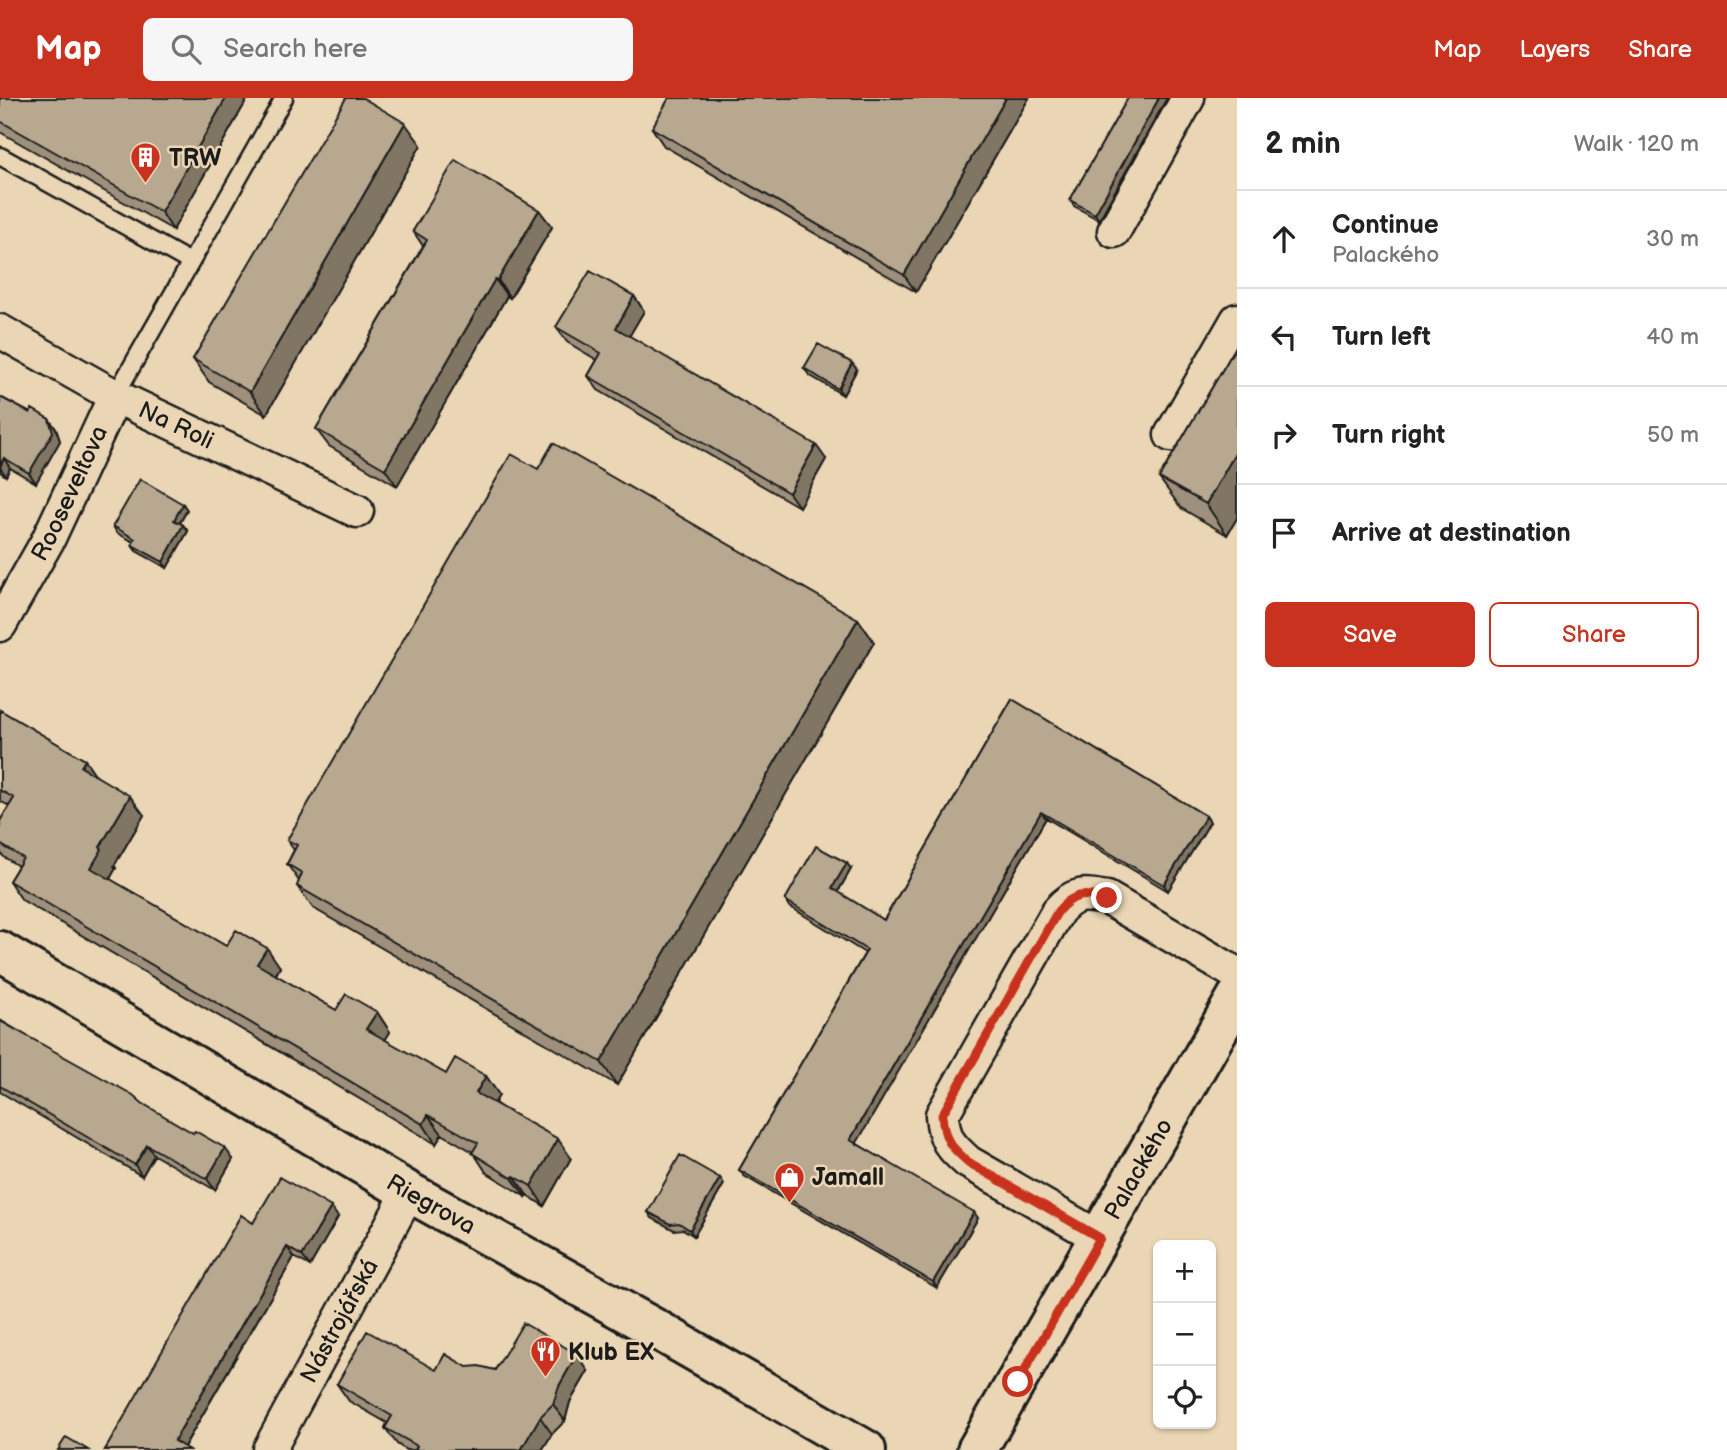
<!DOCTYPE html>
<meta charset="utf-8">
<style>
body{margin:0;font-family:"Balsamiq Sans",sans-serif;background:#f6f6f6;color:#222}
.controls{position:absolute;right:21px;bottom:21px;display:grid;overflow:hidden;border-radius:10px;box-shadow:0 2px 5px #0004}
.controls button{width:63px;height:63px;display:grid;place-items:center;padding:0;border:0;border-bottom:2px solid #e0e0e0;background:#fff;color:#222;font:35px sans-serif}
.stop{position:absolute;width:21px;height:21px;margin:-16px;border:5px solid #c8321e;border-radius:50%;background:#fff}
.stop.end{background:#c8321e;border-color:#fff;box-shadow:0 2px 7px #0008}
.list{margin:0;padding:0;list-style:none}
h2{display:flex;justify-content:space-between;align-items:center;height:91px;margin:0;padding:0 28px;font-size:30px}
h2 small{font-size:23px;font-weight:400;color:#767676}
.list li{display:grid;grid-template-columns:46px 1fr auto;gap:21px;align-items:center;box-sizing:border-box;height:98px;padding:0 28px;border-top:2px solid #e0e0e0}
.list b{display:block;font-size:26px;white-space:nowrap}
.list p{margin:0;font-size:23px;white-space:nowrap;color:#767676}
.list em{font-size:23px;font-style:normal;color:#767676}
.actions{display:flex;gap:14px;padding:21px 28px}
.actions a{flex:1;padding:16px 0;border:2px solid #c8321e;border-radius:10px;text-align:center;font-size:24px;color:#c8321e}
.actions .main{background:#c8321e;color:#fff}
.icon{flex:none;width:38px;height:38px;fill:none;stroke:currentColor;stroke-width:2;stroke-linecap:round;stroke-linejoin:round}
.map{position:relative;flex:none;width:1237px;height:1352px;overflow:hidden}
header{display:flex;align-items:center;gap:42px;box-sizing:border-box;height:98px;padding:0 35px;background:#c8321e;color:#fff}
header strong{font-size:33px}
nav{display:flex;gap:38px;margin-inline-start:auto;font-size:24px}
.search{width:490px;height:63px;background:#f6f6f6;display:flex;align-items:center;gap:18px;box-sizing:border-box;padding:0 24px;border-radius:10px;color:#767676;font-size:26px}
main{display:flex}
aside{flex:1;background:#fff}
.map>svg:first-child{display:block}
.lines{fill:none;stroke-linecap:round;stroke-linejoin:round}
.lane-casing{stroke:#1c1c1c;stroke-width:21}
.street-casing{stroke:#1c1c1c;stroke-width:37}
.secondary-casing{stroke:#1c1c1c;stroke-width:44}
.lane{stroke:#ead6b4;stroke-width:16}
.street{stroke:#ead6b4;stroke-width:32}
.secondary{stroke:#ead6b4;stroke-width:38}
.wall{fill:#9e907b;stroke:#1c1c1c;stroke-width:2}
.shaded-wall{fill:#817664;stroke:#1c1c1c;stroke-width:2}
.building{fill:#b8a88f;stroke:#1c1c1c;stroke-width:2}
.route{stroke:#c8321e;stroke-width:9}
.labels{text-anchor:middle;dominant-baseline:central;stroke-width:5;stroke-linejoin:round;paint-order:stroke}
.poi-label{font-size:24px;font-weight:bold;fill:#1c1c1c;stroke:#ead6b4;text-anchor:start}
.street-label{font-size:24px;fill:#1c1c1c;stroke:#ead6b4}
</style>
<header>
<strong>Map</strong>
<div class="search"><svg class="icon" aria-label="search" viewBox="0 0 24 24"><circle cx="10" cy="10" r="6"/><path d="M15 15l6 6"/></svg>Search here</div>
<nav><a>Map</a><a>Layers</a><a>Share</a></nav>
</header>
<main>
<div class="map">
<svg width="1237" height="1352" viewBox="0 0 1237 1352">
<rect width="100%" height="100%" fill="#ead6b4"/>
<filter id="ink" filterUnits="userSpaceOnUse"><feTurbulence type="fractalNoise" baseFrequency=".0143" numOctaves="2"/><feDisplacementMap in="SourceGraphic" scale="14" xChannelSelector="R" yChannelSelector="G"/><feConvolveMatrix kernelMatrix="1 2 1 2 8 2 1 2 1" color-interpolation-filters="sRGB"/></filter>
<g filter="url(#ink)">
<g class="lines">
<defs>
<path id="lane" d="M0,58L190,164
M115,298L284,0"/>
<g id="street">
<path d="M1114,133L1188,0"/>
<path id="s1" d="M0,233L115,298L357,413"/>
<path d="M1171,337L1237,222"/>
<path id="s2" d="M0,527L48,442L115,298"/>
<path d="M1100,1140L968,1064C950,1048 944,1042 942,1017L1058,813C1075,794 1083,796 1107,800L1237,876"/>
<path id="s3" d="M269,1352L409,1094"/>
</g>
<g id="secondary">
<path id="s4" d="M0,853L409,1094L663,1235L866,1352"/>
<path id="s5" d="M977,1352L1237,899"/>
</g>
</defs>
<use href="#lane" class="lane-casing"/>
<use href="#street" class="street-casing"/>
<use href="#secondary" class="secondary-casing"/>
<use href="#lane" class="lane"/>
<use href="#street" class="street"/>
<use href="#secondary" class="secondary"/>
</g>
<path class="wall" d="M0,0H248L173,132L0,34Z
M1029,0L916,194L664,48L652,30Z
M1128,0H1167L1099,122L1074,108L1070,102Z
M421,47L266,317L209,284L193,261Z
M539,112L552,129L510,200L507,198L397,388L329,348L316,331L423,148L413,133Z
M634,198L644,213L629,238L826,361L799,409L598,292L588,278L597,262L567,244L556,229Z
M1237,247V420L1227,437L1181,410L1159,380Z
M804,270L857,271L843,297L809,277Z
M0,299L30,315L49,321L56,331L60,343L36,385L10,370L6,378L0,374Z
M538,371L858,521L874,544L617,987L313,810L297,788L299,783L287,766L294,752L287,742Z
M183,406L187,412L180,425L183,427L188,433L167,470L136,453L132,447L134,444L117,435L113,428Z
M1012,601L1206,718L1210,724L1168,793L1046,720L856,1045L978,1120L937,1190L744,1078L739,1072L865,855L789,808L785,802L851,771L838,794L884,822Z
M0,612L85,662L96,678L144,717L114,768L116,770L110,781L226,848L280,869L276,877L336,912L377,914L390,934L385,942L446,976L486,978L499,997L495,1005L571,1060L544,1108L527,1097L526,1099L486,1074L473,1054L442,1036L436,1046L22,802L9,783L18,768L4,759L0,754V723L9,708L0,703Z
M0,922L233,1061L215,1092L154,1057L142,1078L0,994Z
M720,1080L724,1086L694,1138L683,1131L674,1132L652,1120L648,1114Z
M338,1119L310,1168L294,1159L184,1349L105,1352L253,1125Z
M467,1269L495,1272L588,1273L570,1304L565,1323L552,1336L542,1352H406L397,1346L385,1330L387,1325L349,1303L337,1286Z"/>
<path class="shaded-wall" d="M226,0H248L173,132L161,114Z
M1006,0H1029L916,194L904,177Z
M1159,0H1167L1099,122L1095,116Z
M405,25L421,47L266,317L250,294Z
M539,112L552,129L510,200L498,182Z
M495,181L507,198L397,388L385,371Z
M634,198L644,213L626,244L616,230Z
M852,265L857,271L843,297L838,291Z
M49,321L56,331L60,343L36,385L29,375Z
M816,347L826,361L799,409L789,395Z
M1237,352V420L1227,437L1206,406Z
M4,360L10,370L6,378L0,369Z
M183,406L187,412L178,428L174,422Z
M183,427L188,433L167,470L163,464Z
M858,521L874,544L617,987L601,964Z
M85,662L99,682L81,669Z
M130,698L144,717L114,768L116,770L105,789L91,770L100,749Z
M1041,714L1046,720L855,1048L850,1042Z
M1206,718L1210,724L1168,793L1164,787Z
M847,765L851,771L836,797L832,790Z
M267,850L280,869L270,886L257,866Z
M377,914L390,934L380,950L366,931Z
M486,978L499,997L490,1014L476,995Z
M428,1017L442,1036L436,1046L423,1026Z
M558,1041L571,1060L544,1108L531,1088Z
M147,1047L154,1057L142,1078L135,1067Z
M225,1050L233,1061L215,1092L207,1081Z
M514,1078L527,1097L526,1099L512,1080Z
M720,1080L724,1086L694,1138L690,1132Z
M331,1109L338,1119L310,1168L302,1158Z
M974,1114L978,1120L937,1190L933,1184Z
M287,1149L294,1159L182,1352L174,1343Z
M577,1256L588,1273L570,1304L565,1323L553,1306L559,1288Z
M540,1319L552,1336L542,1352H521Z"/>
<path class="building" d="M0,0H226L161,114L0,23Z
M346,0H363L405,25L250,294L193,261Z
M669,0H1006L904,177L652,30Z
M1128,0H1159L1095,116L1070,102Z
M455,62L539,112L498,182L495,181L385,371L316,331L427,142L413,133Z
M590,173L634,198L616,230L816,347L789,395L588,278L601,255L556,229Z
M818,246L852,265L838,291L804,270Z
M1237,247V352L1206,406L1159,380Z
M0,299L30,315L32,311L49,321L53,334L29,375L4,360L0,367Z
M553,345L858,521L601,964L297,788L302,775L287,766L297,747L287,742L511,356L538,371Z
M140,381L183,406L174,422L183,427L163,464L132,447L135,441L113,428Z
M1012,601L1206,718L1164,787L1041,714L850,1042L974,1114L933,1184L739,1072L867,852L785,802L816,748L847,765L832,790L884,822Z
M0,612L85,662L81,669L130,698L100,749L102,751L91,770L226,848L236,832L267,850L257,866L336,912L346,896L377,914L366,931L446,976L455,960L486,978L476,995L558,1041L531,1088L514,1078L512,1080L472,1055L478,1045L428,1017L423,1026L9,783L23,760L0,746V723L14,700L0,692Z
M0,923L133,997L142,1005L193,1035L195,1033L225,1050L207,1081L147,1047L135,1067L0,988Z
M680,1057L720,1080L690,1132L679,1125L670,1126L648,1114Z
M280,1079L331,1109L302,1158L287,1149L174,1343L189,1352H105L241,1117L253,1125Z
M523,1225L577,1256L559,1288L553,1306L540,1319L521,1352L517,1351L516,1352H415L417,1348L385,1330L392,1318L337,1286L367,1233L436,1272L445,1256L467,1269L479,1268L495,1272Z
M66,1339L88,1352H58Z"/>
</g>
<g class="lines" filter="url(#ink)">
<path class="route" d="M1018,1284L1100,1140L968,1064C950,1048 944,1042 942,1017L1058,813C1075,794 1083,796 1107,800"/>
</g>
<defs>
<symbol id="building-pin" viewBox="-11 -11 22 30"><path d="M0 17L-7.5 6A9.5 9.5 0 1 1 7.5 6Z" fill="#c8321e" stroke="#ead6b4"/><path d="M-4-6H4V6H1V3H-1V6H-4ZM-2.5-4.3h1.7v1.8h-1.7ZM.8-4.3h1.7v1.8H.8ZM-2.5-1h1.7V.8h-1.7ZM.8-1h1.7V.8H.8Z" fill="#fff"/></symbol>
<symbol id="shop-pin" viewBox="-11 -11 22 30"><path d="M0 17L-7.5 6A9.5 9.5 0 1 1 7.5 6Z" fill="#c8321e" stroke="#ead6b4"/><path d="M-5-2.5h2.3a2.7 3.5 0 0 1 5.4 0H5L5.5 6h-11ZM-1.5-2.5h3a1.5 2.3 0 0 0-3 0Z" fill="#fff"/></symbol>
<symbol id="restaurant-pin" viewBox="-11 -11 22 30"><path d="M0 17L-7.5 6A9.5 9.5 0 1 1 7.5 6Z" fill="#c8321e" stroke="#ead6b4"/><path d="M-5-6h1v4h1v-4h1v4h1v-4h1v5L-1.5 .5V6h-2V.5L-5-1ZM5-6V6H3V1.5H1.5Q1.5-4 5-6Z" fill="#fff"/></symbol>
</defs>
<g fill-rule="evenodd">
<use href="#building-pin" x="128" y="42" width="35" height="47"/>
<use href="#shop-pin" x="772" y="1062" width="35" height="47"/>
<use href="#restaurant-pin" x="528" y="1236" width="35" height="47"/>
</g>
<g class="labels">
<g class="poi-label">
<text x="169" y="60">TRW</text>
<text x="812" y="1079">Jamall</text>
<text x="568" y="1254">Klub EX</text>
</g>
<g class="street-label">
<text stroke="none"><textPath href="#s1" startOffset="200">Na Roli</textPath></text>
<text stroke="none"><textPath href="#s2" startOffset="149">Rooseveltova</textPath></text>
<text stroke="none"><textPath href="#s5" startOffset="324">Palackého</textPath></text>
<text stroke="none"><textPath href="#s4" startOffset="500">Riegrova</textPath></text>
<text stroke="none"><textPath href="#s3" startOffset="147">Nástrojářská</textPath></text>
</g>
</g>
</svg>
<div class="controls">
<button>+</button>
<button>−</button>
<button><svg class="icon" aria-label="locate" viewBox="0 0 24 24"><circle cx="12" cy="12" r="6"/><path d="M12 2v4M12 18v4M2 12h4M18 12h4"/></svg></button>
</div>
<div class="stop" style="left:1018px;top:1284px"></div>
<div class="stop end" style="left:1107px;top:800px"></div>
</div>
<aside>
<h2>2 min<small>Walk · 120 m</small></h2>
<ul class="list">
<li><svg class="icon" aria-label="ahead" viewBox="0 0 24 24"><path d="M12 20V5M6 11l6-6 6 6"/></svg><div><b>Continue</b><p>Palackého</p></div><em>30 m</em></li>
<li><svg class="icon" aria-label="left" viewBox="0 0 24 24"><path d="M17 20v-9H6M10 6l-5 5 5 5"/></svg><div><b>Turn left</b></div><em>40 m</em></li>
<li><svg class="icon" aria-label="right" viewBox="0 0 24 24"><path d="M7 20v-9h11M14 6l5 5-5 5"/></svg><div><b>Turn right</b></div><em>50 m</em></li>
<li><svg class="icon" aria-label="arrive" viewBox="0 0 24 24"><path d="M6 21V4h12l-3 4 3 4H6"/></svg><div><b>Arrive at destination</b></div></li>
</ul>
<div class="actions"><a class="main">Save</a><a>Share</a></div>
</aside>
</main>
